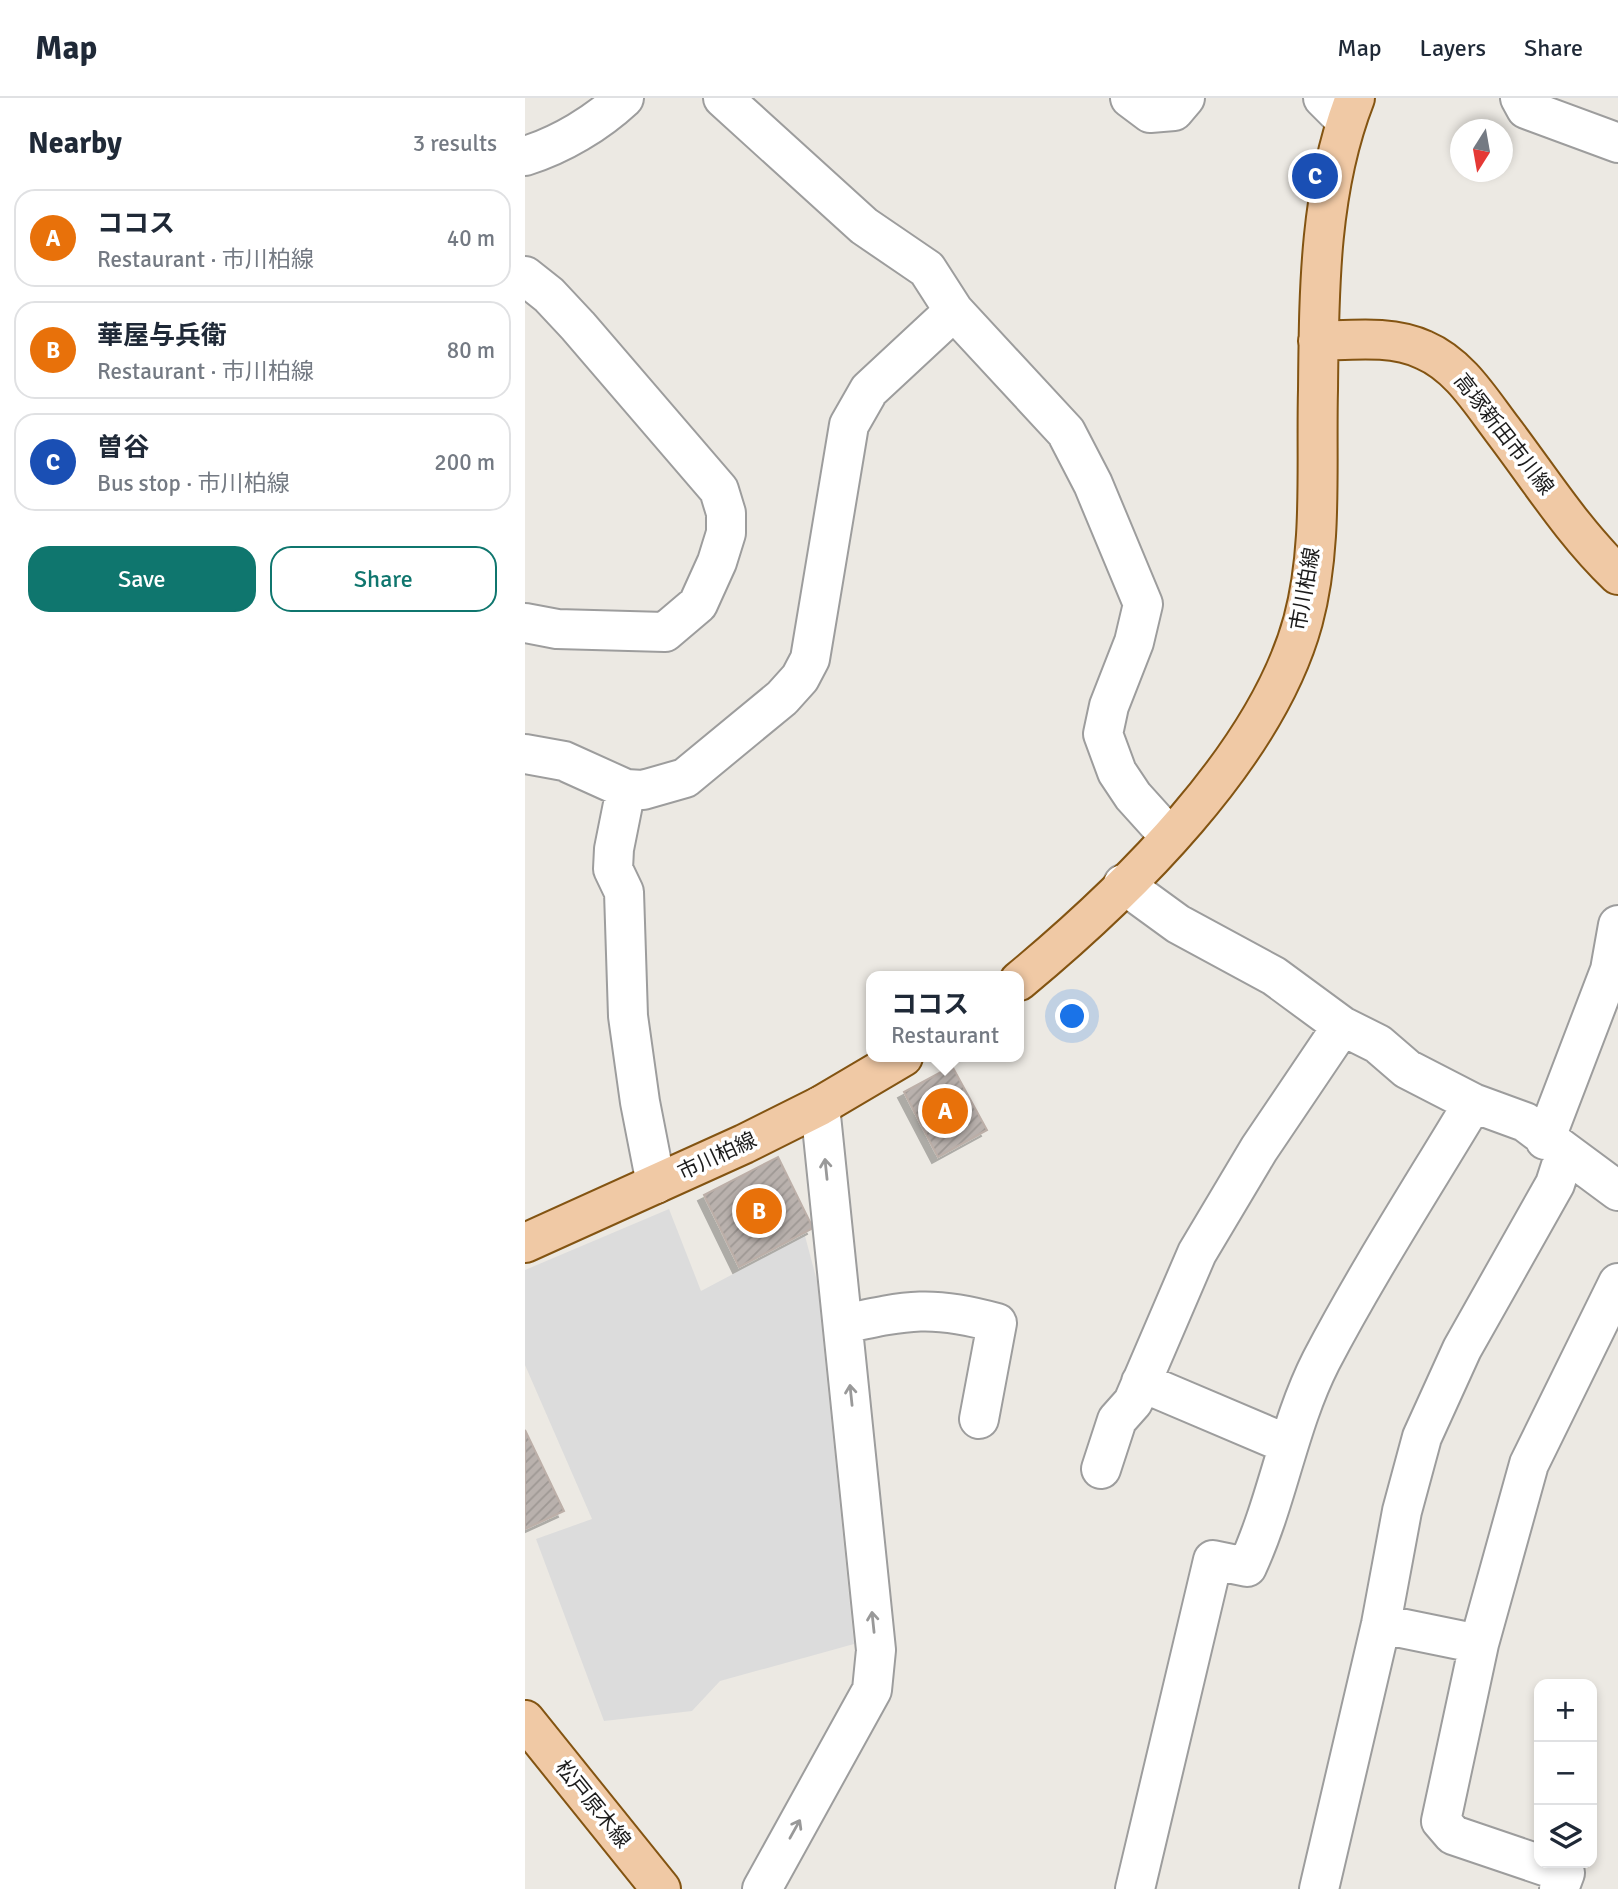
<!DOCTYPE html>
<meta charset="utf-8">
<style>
body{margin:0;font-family:Signika,"Noto Sans JP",sans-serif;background:#f6f6f7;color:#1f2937}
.controls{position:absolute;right:21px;bottom:21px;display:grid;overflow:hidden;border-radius:14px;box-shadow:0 4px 10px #0003}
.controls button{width:63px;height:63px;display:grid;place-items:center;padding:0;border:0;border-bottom:2px solid #e0e1e3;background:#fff;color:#1f2937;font:35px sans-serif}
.compass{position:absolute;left:925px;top:21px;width:63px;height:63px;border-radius:50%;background:#fff;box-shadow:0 4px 10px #0003;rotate:191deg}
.you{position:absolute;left:548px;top:919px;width:24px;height:24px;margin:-18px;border:5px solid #fff;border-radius:50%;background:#1a73e8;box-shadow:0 0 0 10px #1a73e833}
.badge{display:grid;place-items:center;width:46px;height:46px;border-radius:50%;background:#0f766e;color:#fff;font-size:23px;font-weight:700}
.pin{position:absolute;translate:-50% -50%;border:4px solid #fff;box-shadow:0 2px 7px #0006}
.popup{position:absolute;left:341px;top:873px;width:158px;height:91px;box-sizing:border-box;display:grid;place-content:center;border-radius:14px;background:#fff;filter:drop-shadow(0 2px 5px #0005);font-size:23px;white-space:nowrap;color:#747a83}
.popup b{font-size:26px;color:#1f2937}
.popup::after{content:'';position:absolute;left:50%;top:100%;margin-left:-14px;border:14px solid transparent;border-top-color:#fff}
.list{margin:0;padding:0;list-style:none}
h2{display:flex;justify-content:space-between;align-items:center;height:91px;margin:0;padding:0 28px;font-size:30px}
h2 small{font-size:23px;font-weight:400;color:#747a83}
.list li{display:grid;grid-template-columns:46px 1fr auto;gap:21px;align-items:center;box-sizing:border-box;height:98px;margin:0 14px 14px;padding:0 14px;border:2px solid #e0e1e3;border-radius:21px}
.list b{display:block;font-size:26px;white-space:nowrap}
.list p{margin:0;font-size:23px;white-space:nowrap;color:#747a83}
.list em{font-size:23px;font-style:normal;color:#747a83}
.actions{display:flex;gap:14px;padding:21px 28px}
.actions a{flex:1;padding:16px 0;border:2px solid #0f766e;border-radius:21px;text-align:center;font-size:24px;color:#0f766e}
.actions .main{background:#0f766e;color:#fff}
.icon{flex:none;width:38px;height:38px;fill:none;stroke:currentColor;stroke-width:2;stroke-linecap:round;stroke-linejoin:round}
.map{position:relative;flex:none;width:1093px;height:1791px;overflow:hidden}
header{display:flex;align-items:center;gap:42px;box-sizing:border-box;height:98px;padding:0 35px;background:#fff;border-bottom:2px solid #e0e1e3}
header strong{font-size:33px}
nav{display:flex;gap:38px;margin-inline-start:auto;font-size:24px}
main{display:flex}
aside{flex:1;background:#fff}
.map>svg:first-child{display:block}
.parking{fill:#dcdcdc}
.building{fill:url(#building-hatch);stroke:#bcafa8;stroke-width:2;filter:url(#shadow)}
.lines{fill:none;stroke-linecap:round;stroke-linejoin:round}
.minor-casing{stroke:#9d9d9d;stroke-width:42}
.major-casing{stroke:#835412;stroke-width:42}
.minor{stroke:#fff;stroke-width:38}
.major{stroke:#f0c9a5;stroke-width:38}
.oneway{stroke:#999}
.labels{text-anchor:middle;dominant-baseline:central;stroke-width:7;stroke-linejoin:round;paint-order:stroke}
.street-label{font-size:21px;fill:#1c1c1c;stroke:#fff}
</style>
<header>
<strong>Map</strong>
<nav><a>Map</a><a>Layers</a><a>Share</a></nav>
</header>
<main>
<aside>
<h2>Nearby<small>3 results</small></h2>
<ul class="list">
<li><span class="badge" style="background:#e8710a">A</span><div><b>ココス</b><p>Restaurant · 市川柏線</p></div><em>40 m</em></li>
<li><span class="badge" style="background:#e8710a">B</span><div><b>華屋与兵衛</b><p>Restaurant · 市川柏線</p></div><em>80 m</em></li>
<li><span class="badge" style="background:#1a4fb4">C</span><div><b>曽谷</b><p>Bus stop · 市川柏線</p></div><em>200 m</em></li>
</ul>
<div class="actions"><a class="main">Save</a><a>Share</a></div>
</aside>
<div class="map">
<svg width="1093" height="1791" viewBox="0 0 1093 1791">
<defs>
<pattern id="building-hatch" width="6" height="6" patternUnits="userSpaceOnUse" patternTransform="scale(1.75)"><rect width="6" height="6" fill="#b9b1ad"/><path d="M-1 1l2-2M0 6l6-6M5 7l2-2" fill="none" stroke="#9e9894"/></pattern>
<filter id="shadow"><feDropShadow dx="-6" dy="6" stdDeviation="0" flood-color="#0004"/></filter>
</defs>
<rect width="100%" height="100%" fill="#ece9e3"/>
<path class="parking" d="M144,1111L176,1193L280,1138L292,1183L329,1546L195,1583L167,1613L79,1623L11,1441L67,1421L0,1267V1172Z"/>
<path class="building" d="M427,968L462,1032L413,1059L379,994Z
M253,1059L288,1130L214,1169L179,1097Z
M0,1332L39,1413L0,1431Z"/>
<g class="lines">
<defs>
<path id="minor" d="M198,0L339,128L402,171L429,213L541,334L568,386L618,506L609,544L584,608L578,636L592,674L608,698L645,739
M605,0L625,15L649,13L660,0
M798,0L821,23
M995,0L1001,11L1093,45
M0,58C36,47 72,25 99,0
M0,178L24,197L53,228L194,392L201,415V435L192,464L173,506L140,534L32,531L0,525
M0,656L39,663L101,691L118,692L160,680L257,600L275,580L285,561L324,327L344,292L429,213
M101,691L89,751L88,771L99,794L103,918L115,1004L131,1086
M598,786L653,826L749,878L817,928L853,946L882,971L948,1005L1000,1024L1093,1093
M1020,1042L1085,872L1093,827
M319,1226C383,1212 407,1207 472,1225L454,1321
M616,1284L762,1346
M576,1371L592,1322L608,1304L672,1155L734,1051L817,928
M856,1526L954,1546
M237,1791L347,1592L351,1552L295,1008
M610,1791L688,1462L722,1469C753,1402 763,1328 796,1263C842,1175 897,1090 948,1005
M794,1791L856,1526L877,1413L897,1339L937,1251L1030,1086L1040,1055
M1034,1791L1040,1775L928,1737L916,1723L954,1546L1004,1366L1093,1185"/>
<path id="major" d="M793,243C828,242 867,237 899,252C934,267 955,302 977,331C1015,381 1048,434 1093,477
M494,883C600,795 741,659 778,523C798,449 791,368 793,292C794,194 794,92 830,0
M0,1145L219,1046L295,1008L378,959
M0,1622L136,1791"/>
</defs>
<use href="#minor" class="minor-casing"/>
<use href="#major" class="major-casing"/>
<use href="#minor" class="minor"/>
<use href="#major" class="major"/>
</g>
<defs><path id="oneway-shaft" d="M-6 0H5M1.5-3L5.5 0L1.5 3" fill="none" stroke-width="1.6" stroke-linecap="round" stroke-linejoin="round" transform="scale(1.75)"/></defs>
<g class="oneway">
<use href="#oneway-shaft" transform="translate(301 1071) rotate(-96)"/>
<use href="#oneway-shaft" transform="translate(326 1297) rotate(-96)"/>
<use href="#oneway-shaft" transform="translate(348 1524) rotate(-96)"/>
<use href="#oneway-shaft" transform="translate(270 1731) rotate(-61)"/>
</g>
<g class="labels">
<g class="street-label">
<text transform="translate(979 336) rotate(52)">高塚新田市川線</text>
<text transform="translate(780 491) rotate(-80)">市川柏線</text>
<text transform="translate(192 1058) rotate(-25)">市川柏線</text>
<text transform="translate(68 1706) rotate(51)">松戸原木線</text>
</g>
</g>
</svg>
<div class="controls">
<button>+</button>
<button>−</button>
<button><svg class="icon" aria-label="layers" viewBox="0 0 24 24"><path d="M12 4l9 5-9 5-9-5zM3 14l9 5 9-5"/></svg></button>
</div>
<svg class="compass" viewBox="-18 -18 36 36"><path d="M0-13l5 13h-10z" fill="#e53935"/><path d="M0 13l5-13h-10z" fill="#747a83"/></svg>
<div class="you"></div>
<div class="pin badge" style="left:420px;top:1013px;background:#e8710a">A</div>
<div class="popup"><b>ココス</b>Restaurant</div>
<div class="pin badge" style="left:234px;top:1113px;background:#e8710a">B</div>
<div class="pin badge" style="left:790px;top:78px;background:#1a4fb4">C</div>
</div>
</main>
